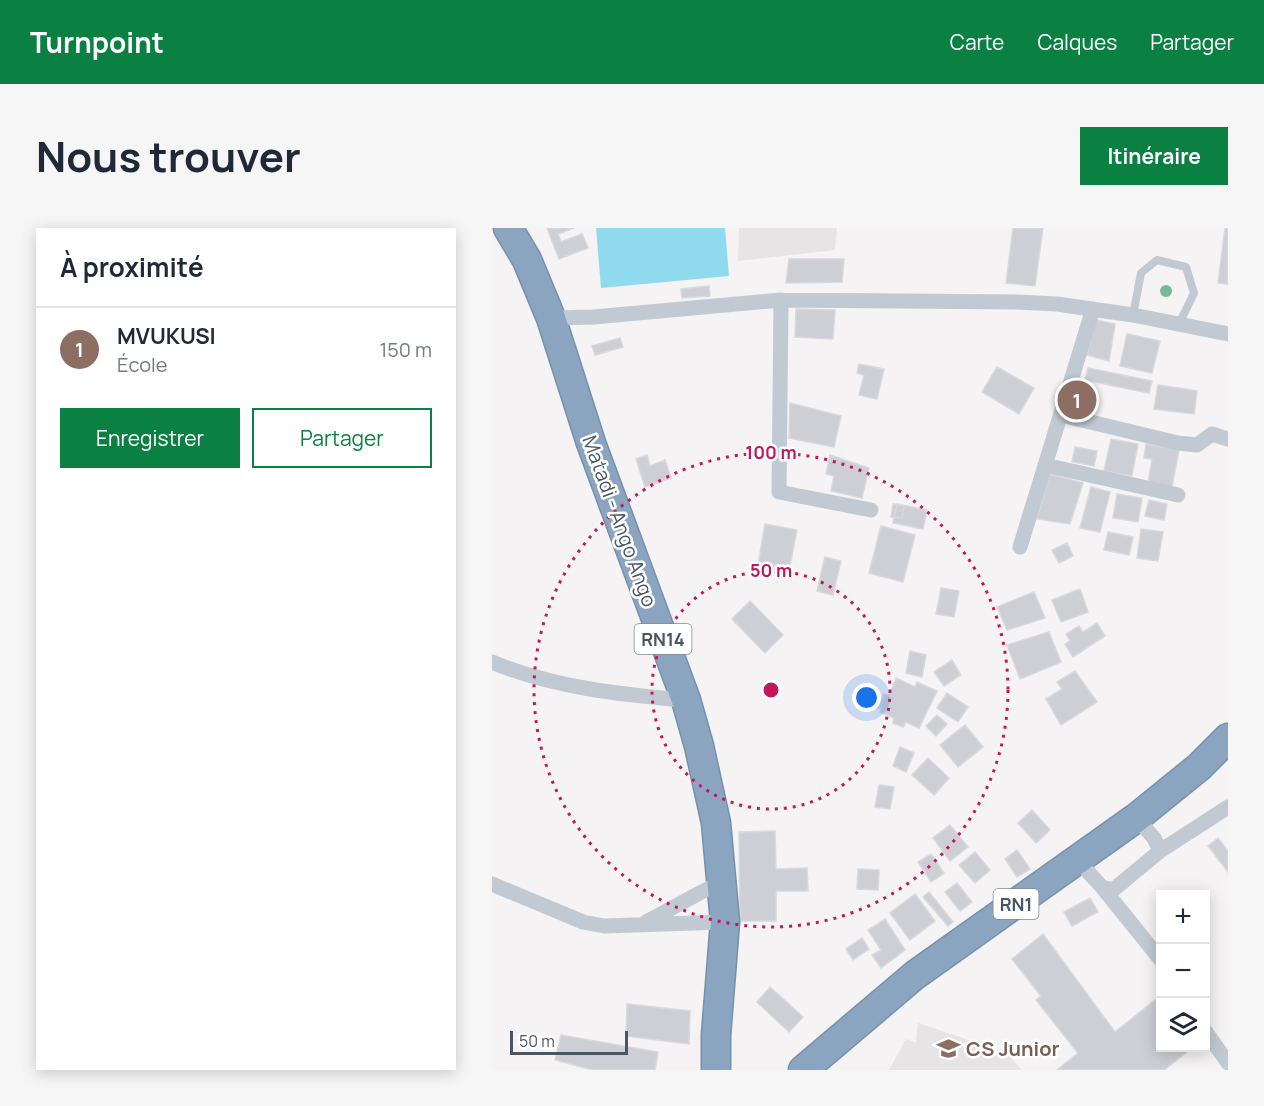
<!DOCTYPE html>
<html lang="fr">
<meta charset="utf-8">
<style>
body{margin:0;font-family:Manrope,sans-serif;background:#f6f6f7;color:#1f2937}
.controls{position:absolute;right:18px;bottom:18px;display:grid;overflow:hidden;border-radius:0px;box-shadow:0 3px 15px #0003}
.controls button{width:54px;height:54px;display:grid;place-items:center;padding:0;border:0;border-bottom:2px solid #e0e1e3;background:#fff;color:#1f2937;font:30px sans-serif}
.scale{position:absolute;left:18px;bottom:15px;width:118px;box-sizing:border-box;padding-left:6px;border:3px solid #4a5661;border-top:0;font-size:16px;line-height:21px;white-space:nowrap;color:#4a5661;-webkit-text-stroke:4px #fff;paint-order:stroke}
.you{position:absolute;left:375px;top:470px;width:21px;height:21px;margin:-15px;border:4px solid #fff;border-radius:50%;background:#1a73e8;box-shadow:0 0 0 9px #1a73e833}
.badge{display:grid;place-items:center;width:39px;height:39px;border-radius:50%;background:#0b8043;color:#fff;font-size:20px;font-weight:700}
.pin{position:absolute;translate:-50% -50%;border:3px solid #fff;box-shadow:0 2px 6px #0006}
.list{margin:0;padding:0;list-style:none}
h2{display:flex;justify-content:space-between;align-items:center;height:78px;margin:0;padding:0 24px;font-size:26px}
h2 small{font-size:20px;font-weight:400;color:#747a83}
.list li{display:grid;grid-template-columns:39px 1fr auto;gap:18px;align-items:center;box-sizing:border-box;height:84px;padding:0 24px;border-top:2px solid #e0e1e3}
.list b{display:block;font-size:22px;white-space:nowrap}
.list p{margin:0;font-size:20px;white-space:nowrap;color:#747a83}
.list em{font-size:20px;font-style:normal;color:#747a83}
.actions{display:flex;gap:12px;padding:18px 24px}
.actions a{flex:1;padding:14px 0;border:2px solid #0b8043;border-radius:0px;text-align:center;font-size:21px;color:#0b8043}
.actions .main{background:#0b8043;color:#fff}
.icon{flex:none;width:33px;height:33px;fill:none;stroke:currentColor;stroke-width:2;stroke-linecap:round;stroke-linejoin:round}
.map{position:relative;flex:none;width:736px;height:842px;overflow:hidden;border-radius:0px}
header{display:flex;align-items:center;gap:36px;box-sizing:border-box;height:84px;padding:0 30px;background:#0b8043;color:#fff}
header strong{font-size:28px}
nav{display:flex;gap:33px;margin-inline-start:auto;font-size:21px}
.intro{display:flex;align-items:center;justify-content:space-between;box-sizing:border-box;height:144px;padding:0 36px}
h1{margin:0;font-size:42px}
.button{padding:15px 27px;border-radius:0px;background:#0b8043;color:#fff;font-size:21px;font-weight:700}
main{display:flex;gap:36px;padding:0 36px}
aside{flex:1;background:#fff;border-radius:0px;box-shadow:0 3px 15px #0003}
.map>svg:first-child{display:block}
.education{fill:#e6e4e5}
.water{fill:#90daee}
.building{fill:#cdcfd5;stroke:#d7d9de;stroke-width:1.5}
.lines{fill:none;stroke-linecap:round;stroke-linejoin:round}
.highway-casing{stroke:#7690ad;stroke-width:31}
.lane{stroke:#c1cad2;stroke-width:8}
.street{stroke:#c1cad2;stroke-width:15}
.highway{stroke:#8ba5c1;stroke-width:28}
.tree{fill:#7bb799}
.ring{fill:none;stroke:#c2185b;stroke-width:3;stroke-dasharray:3 6}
.labels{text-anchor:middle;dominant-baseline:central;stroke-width:5;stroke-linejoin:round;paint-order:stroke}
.shield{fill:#fff;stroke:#808990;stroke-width:1.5}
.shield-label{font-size:18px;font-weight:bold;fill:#4a5661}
.street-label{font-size:20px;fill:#4a5661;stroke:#fff}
.education-label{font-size:20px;font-weight:bold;fill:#785e54;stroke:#fff;text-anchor:start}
.centre{fill:#c2185b;stroke:#fff;stroke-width:3}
.ring-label{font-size:18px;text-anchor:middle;font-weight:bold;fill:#c2185b;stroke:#fff;stroke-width:5;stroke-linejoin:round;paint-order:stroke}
</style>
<header>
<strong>Turnpoint</strong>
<nav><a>Carte</a><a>Calques</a><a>Partager</a></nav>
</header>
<div class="intro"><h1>Nous trouver</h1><a class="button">Itinéraire</a></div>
<main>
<aside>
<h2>À proximité<small></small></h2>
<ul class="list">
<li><span class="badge" style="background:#8d6e63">1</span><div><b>MVUKUSI</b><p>École</p></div><em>150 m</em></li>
</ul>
<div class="actions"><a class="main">Enregistrer</a><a>Partager</a></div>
</aside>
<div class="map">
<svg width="736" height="842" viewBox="0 0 736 842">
<rect width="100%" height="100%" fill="#f5f3f3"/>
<path class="education" d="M247,0H345L343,22L246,33Z
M426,795L515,825L530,842H397L414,811L424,815Z"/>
<path class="water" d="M104,0H233L237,48L109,60Z"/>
<path class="building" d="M55,0H82L66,6L69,14L90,6L96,20L67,31Z
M521,0H551L543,58L514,55Z
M733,0H736V56L726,55Z
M297,31H352L350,54L294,55Z
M217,58L218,68L190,70L189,61Z
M304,81L343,82L341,111L303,109Z
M604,92L623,96L617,133L595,127Z
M635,106L668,113L660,145L628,138Z
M128,110L131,119L103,127L100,118Z
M367,136L392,141L385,171L367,167L372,147L365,145Z
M505,139L542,160L527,186L490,164Z
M596,140L660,153L657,165L593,152Z
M666,157L705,163L702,186L662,181Z
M298,175L349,188L342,219L297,210Z
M619,211L646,216L640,248L612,243Z
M654,216L687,222L680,259L656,255L660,231L652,230Z
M583,219L605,223L602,238L580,234Z
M155,227L158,238L173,232L179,250L153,259L144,231Z
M338,227L377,240L370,270L339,263L342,248L334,246Z
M558,246L591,255L578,296L545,291Z
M599,259L618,264L608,304L588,300Z
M625,266L650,270L646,294L621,290Z
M657,272L675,276L672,292L653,288Z
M401,276L412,278L410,290L399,289Z
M405,276L435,282L431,301L401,295Z
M273,296L305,302L296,348L265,343Z
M389,298L423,307L411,354L377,345Z
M649,301L671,304L666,333L645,330Z
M616,304L641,309L637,327L612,322Z
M575,315L581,328L567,335L560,322Z
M333,329L349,333L341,367L325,363Z
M449,360L467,363L462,389L444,386Z
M588,361L596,384L569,394L560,372Z
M542,364L553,390L515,402L505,379Z
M258,373L291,407L273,425L240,391Z
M605,395L613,408L581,429L573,416L578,413L574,406L587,398L591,404Z
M557,404L569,434L528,451L515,417Z
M418,423L434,427L430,449L414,445Z
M460,432L469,447L452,458L442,444Z
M583,443L605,474L569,497L554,471L570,461L565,454Z
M404,450L423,459L425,454L445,463L427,500L414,494L411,499L401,495L402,490L388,484L389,481L386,480L392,466L397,468Z
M455,465L476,479L466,494L445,480Z
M445,487L455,496L444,508L434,498Z
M473,497L491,519L466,539L448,517Z
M408,519L422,525L414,544L401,538Z
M436,530L457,550L442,567L420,547Z
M387,557L402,559L398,581L383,579Z
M540,582L558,602L544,615L526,595Z
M458,597L476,619L458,633L441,610Z
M283,603L284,641L315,640L316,663H284V693H248L247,604Z
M726,610L736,623V644L716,618Z
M525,622L538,641L525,649L513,631Z
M483,624L498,642L483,655L467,637Z
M439,626L452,645L439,654L426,634Z
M366,641L387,642L386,662L365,661Z
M465,655L480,674L468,683L453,664Z
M437,664L461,694L456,698L431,669Z
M423,666L443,693L418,712L398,685Z
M598,670L606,684L580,698L572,684Z
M393,691L413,722L389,740L380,727L389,722L376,702Z
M551,706L623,804L668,768V820H700L672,842H565L586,825L544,772L549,768L520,731Z
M370,710L377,721L361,732L354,721Z
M278,759L311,789L297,804L265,774Z
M135,776L198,783L197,816L134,808Z
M69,807L166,824L163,842H101L63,832Z"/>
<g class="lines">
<defs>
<path id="highway" d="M16,0L35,32L59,90L99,215L194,472L207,518L224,595L233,694L224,807V842
M311,842L423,747L644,590L707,539L736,510"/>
</defs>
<use href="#highway" class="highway-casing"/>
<path class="lane" d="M641,87L649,45L665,32L694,39L702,65L687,96"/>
<path class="street" d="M289,72L287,264L379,282
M59,90L102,89L289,72L525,74L565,76L641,87L736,106
M569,187L686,215L705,217L720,206L736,211
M553,237L686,267
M528,319L601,81
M0,434C59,459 130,467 194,472
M644,590L662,610L668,623L621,662L610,659L668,731
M668,623L736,579
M586,633L610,659
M0,656L91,694L112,698L233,694
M154,694L230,653
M714,804L736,835"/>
<use href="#highway" class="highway"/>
</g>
<circle class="tree" cx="674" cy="63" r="6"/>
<g class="ring">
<circle cx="279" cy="462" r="119"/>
<circle cx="279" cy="462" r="237"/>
</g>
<defs>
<symbol id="school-bare" viewBox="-9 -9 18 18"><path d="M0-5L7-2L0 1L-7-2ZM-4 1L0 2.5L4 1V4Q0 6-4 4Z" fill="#8d6e63" stroke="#fff" stroke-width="2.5" paint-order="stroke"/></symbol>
</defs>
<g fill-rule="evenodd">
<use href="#school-bare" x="440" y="804" width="33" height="33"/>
</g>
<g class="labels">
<g class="shield">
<rect x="142.5" y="396" width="57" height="30" rx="4.5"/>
<rect x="501.5" y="661" width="45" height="30" rx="4.5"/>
</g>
<g class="shield-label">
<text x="171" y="411">RN14</text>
<text x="524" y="676">RN1</text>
</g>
<g class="street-label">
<text transform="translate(128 293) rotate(70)">Matadi - Ango Ango</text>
</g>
<g class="education-label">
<text x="474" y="820">CS Junior</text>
</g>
</g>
<circle cx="279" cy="462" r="9" class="centre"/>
<g class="ring-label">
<text x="279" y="231">100 m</text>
<text x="279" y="349">50 m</text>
</g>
</svg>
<div class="controls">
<button>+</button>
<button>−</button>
<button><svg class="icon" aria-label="layers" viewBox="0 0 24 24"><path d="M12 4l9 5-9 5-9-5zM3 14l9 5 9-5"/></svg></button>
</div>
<div class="scale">50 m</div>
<div class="you"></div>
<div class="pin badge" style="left:585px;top:172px;background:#8d6e63">1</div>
</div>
</main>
